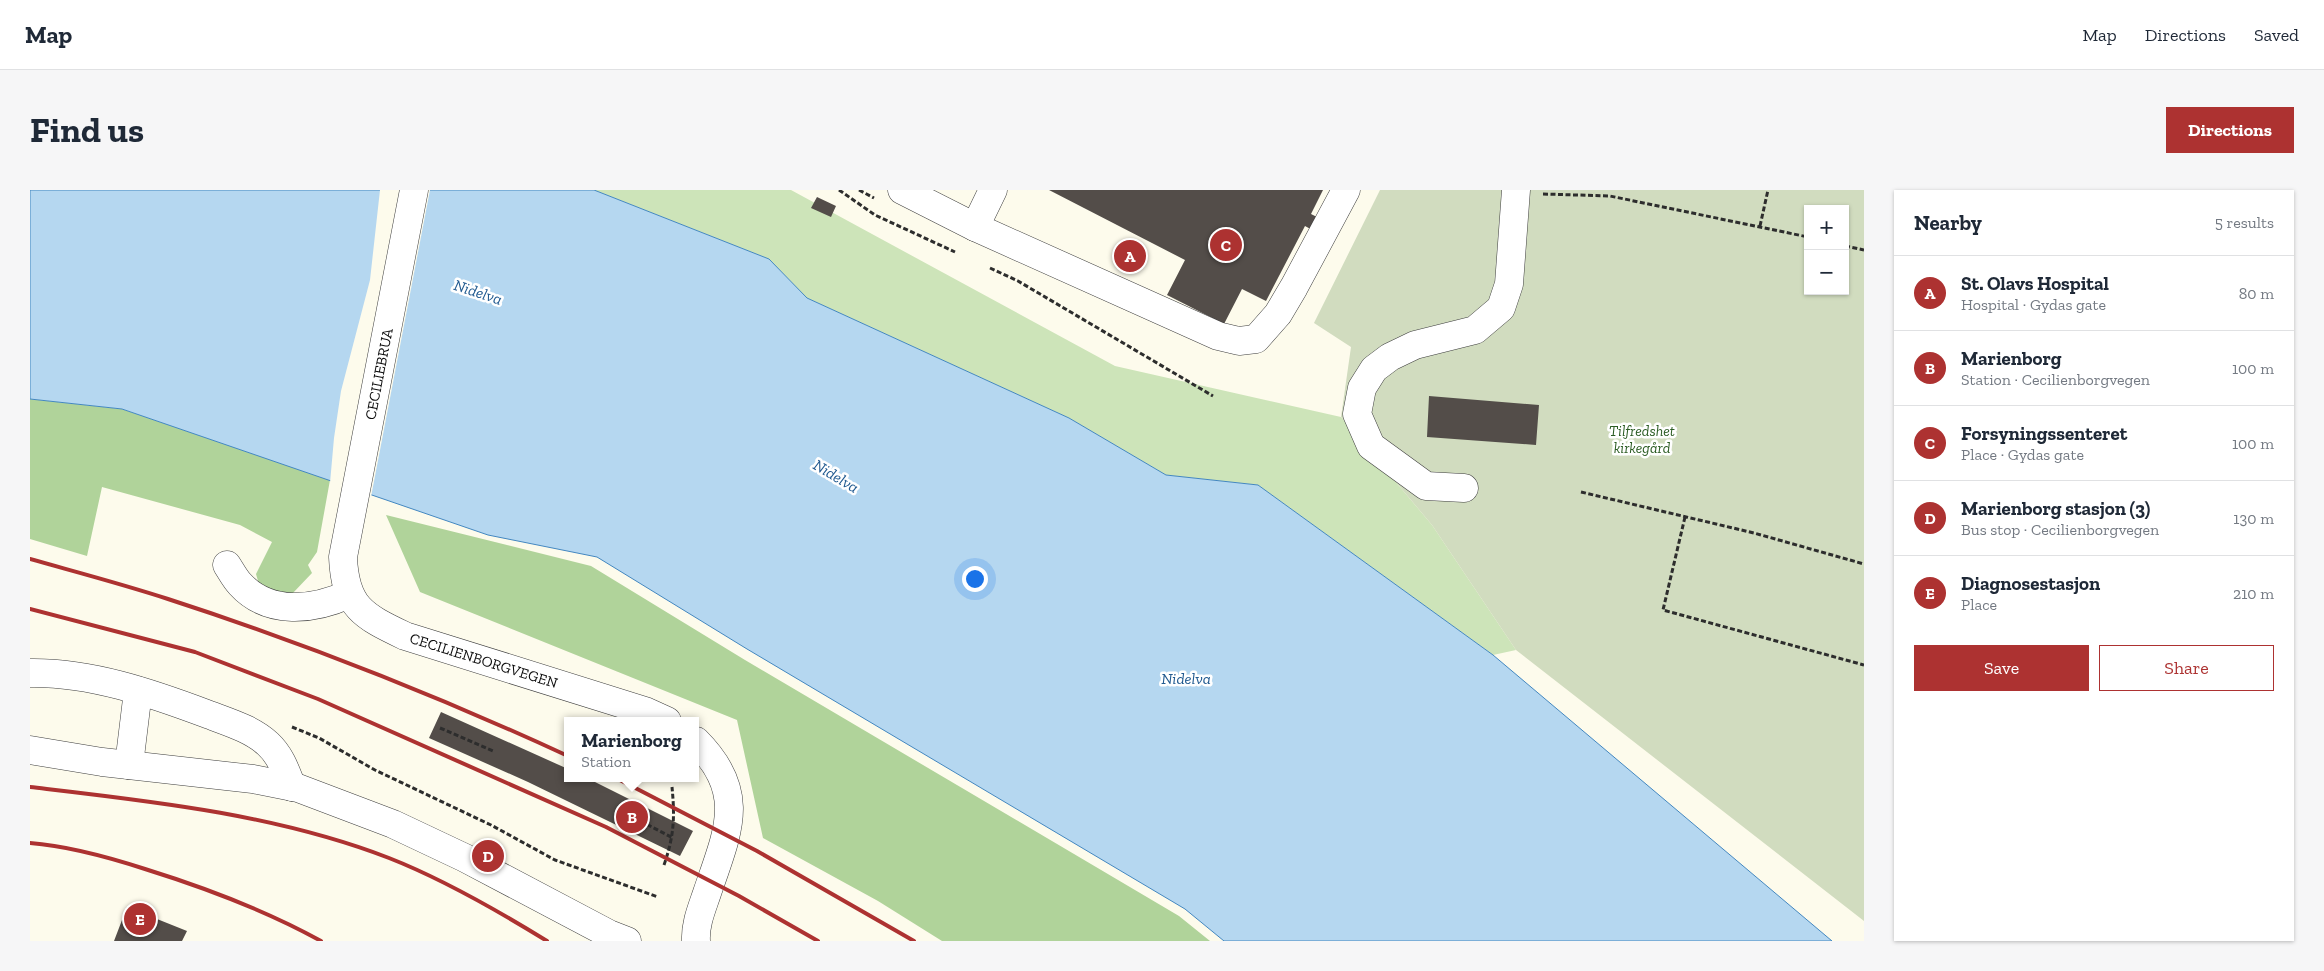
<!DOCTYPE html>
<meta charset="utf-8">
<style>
body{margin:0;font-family:"Zilla Slab",serif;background:#f6f6f7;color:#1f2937}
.controls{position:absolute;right:15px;top:15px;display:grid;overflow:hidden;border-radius:0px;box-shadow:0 1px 4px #0004}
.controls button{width:45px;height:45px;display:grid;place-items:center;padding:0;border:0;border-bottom:1px solid #e0e1e3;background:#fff;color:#1f2937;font:25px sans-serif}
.you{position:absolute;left:944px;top:388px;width:18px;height:18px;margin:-12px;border:4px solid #fff;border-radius:50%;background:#1a73e8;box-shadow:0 0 0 8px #1a73e833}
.badge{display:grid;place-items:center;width:32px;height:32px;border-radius:50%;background:#ad3231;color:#fff;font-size:16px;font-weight:700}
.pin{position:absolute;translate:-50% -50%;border:2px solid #fff;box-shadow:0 1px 5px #0006}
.popup{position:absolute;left:534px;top:527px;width:135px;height:65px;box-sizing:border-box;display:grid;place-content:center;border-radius:0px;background:#fff;filter:drop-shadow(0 1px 4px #0005);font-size:16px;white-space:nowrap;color:#747a83}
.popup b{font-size:19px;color:#1f2937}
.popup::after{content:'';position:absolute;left:50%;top:100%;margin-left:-10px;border:10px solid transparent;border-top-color:#fff}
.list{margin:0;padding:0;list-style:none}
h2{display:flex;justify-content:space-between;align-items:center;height:65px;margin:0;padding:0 20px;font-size:21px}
h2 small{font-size:16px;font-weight:400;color:#747a83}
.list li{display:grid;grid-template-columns:32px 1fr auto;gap:15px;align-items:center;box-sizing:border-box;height:75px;padding:0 20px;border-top:1px solid #e0e1e3}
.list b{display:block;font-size:19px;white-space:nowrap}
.list p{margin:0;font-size:16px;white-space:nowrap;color:#747a83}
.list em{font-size:16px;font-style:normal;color:#747a83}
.actions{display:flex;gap:10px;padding:15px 20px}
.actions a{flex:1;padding:11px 0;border:1px solid #ad3231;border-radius:0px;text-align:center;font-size:18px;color:#ad3231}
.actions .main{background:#ad3231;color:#fff}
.map{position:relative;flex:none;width:1834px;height:751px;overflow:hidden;border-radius:0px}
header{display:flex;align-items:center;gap:30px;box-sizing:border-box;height:70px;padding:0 25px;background:#fff;border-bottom:1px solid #e0e1e3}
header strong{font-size:24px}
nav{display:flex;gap:28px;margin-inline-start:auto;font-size:18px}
.intro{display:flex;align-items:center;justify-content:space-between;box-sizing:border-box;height:120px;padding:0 30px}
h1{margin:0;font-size:35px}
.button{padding:12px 22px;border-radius:0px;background:#ad3231;color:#fff;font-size:18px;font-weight:700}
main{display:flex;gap:30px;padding:0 30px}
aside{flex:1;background:#fff;border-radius:0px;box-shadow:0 1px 4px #0004}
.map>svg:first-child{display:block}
.green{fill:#cde4b9}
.forest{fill:#b0d39a}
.cemetery{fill:#d1dcbf;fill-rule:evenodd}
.water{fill:#b5d7f0;stroke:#4387c0}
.pier{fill:#fdfbec}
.building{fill:#534d49}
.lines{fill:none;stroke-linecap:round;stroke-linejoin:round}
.minor-casing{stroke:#3e3e3e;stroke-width:29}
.path{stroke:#2d2d2d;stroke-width:3;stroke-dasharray:5 2.5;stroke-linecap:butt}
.minor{stroke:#fff;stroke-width:28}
.rail{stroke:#ad3231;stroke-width:4}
.labels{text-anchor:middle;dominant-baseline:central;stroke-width:5;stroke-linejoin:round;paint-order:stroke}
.street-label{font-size:15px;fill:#0b0b0b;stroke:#fff}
.park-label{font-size:15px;font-style:italic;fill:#2b5c23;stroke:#fff}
.water-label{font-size:16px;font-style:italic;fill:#215a90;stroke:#fff}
</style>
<header>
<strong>Map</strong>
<nav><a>Map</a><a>Directions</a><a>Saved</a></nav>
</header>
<div class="intro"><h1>Find us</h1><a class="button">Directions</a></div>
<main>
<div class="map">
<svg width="1834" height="751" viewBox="0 0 1834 751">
<rect width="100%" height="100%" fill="#fdfbec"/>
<path class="green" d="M564,0H761L1085,176L1311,227L1402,335L1486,460L1463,465L1228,295L1136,285L1039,228L777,108L739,69Z"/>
<path class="forest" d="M0,209L92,219L300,290L287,362L278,375L282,383L262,404L247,409L230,398L226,384L242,352L210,335L72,297L57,366L0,349Z
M356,325L561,376L715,470L1149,726L1180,751H912L848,711L733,648L707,530L390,402Z"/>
<path class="cemetery" d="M1350,0H1834V731L1486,460L1402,335L1311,227L1321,157L1284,133ZM1778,19H1815V101H1778Z"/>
<path class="water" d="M0,0H564L739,69L777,108L1039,228L1136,285L1228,295L1463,465L1802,751H1194L1155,719L717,459L567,367L458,345L92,219L0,209Z"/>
<path class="pier" d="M350,0H400L341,307L300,293L304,248L311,201L340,90Z"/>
<path class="building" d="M1019,0H1293L1281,24L1291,29L1284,41L1275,36L1236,111L1212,99L1194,134L1137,105L1155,70Z
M787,7L806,16L801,27L781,18Z
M1399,206L1509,215L1506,255L1397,247Z
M411,522L538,579V588H557L663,641L650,666L498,592L399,548Z
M97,717L157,741L152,751H84Z"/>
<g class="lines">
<defs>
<g id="minor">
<path id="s1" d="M384,0L313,367C315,417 333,426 375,446L615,521L637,531"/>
<path d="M872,0L945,37"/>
<path d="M963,0L945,37L1188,146L1209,151L1226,149L1248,124L1264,97L1316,0"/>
<path d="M1434,298L1396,296L1341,256L1327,224L1332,198L1344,179L1360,167L1385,155L1445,140L1471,118L1479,94L1486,0"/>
<path d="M197,375C201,381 205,389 210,394C239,426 284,420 319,404"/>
<path d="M0,483C60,482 121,503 177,524C198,532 222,539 238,554C251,566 256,582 262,597"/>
<path d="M666,551C718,603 698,641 677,703C672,718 665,734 666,751"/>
<path d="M0,560L72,572L223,589L268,598L363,634L435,668L579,744L597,751"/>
<path d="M99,575L108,501"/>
</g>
</defs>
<use href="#minor" class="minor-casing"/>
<path class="path" d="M809,0L845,25L925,62
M829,0L844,8
M1513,4L1580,6L1778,47
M1730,36L1738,0
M1815,56L1834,60
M960,78L988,91L1183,206
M1551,302L1724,343L1834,374
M1655,327L1633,420L1834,475
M262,537L289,548L345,580L461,635L525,670L628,707
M410,538L463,561
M597,624L643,648
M634,675C644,646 645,628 642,597"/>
<use href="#minor" class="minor"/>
<path class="rail" d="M0,369C46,382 92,394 138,409C274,453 408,506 538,566
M0,419L165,462L288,509L576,637L709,706L788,751
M586,588L727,661L884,751
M0,597C120,611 245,624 359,668C410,688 470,722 517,751
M0,653C39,656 78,667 115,679C176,698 235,720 291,751"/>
</g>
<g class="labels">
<g class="street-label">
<text transform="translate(349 184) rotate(-79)">CECILIEBRUA</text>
<text stroke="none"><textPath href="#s1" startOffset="565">CECILIENBORGVEGEN</textPath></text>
</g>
<g class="park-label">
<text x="1612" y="241">Tilfredshet<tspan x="1612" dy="17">kirkegård</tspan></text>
</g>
<g class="water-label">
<text transform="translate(448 102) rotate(18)">Nidelva</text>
<text transform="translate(806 286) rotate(31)">Nidelva</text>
<text x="1156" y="488">Nidelva</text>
</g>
</g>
</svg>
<div class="controls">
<button>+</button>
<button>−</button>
</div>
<div class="you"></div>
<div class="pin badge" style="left:1100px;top:66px">A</div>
<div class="pin badge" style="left:602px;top:627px">B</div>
<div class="popup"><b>Marienborg</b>Station</div>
<div class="pin badge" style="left:1196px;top:55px">C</div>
<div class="pin badge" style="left:458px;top:666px">D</div>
<div class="pin badge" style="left:110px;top:729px">E</div>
</div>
<aside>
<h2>Nearby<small>5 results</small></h2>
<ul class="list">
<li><span class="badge">A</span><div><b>St. Olavs Hospital</b><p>Hospital · Gydas gate</p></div><em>80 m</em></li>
<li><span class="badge">B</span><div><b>Marienborg</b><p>Station · Cecilienborgvegen</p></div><em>100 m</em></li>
<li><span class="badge">C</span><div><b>Forsyningssenteret</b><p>Place · Gydas gate</p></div><em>100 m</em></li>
<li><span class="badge">D</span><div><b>Marienborg stasjon (3)</b><p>Bus stop · Cecilienborgvegen</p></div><em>130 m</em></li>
<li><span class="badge">E</span><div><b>Diagnosestasjon</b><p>Place</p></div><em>210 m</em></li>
</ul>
<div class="actions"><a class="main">Save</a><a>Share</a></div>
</aside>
</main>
